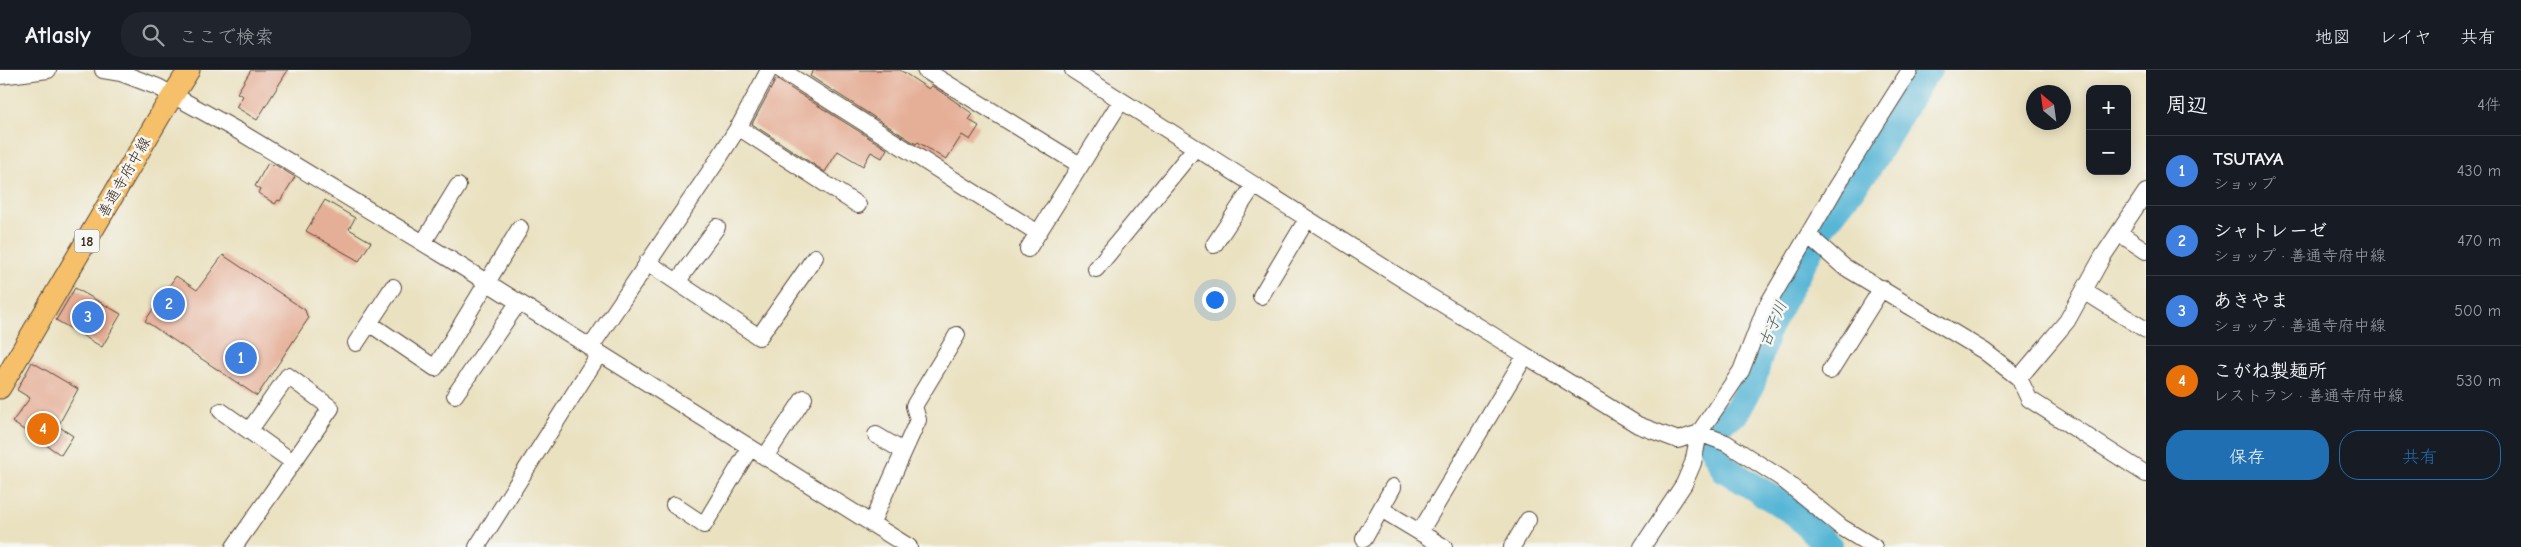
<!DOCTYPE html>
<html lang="ja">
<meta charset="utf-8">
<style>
body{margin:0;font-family:"Comic Neue","Klee One",sans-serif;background:#20242c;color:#f1f3f6}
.controls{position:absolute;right:15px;top:15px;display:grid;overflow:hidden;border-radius:10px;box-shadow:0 2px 12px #0003}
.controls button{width:45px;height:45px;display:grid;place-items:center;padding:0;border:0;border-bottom:1px solid #363941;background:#171b24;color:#f1f3f6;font:25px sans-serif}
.compass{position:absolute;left:2026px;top:15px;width:45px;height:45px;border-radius:50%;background:#171b24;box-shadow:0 2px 12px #0003;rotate:331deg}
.you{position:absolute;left:1214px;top:229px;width:18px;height:18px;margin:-12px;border:4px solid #fff;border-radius:50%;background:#1a73e8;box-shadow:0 0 0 8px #1a73e833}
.badge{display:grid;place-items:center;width:32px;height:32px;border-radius:50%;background:#1f6fb2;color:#fff;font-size:16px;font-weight:700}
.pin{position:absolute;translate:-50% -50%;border:2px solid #fff;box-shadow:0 1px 5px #0006}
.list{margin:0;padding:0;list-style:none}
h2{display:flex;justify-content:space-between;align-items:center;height:65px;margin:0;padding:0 20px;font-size:21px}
h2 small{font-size:16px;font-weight:400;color:#9ea1a6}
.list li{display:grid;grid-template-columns:32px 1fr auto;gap:15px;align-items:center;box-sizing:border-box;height:70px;padding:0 20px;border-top:1px solid #363941}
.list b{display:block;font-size:19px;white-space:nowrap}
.list p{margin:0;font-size:16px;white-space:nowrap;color:#9ea1a6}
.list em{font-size:16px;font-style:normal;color:#9ea1a6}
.actions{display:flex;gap:10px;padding:15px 20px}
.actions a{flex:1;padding:11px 0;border:1px solid #1f6fb2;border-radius:20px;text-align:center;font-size:18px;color:#1f6fb2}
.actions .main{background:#1f6fb2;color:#fff}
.icon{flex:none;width:28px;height:28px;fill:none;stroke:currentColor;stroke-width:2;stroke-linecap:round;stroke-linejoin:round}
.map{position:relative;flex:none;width:2146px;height:477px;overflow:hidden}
header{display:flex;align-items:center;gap:30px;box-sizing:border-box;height:70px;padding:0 25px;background:#171b24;border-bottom:1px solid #363941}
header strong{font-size:24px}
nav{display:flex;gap:28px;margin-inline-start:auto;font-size:18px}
.search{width:350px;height:45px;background:#20242c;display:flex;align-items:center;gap:12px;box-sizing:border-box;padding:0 18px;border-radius:20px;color:#9ea1a6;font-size:19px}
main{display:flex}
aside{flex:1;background:#171b24}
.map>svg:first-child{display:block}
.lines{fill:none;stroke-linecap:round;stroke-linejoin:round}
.river{stroke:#57b6d6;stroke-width:28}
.building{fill:#e5ae96}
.minor-casing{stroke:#554536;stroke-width:18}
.major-casing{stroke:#554536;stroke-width:23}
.minor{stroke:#fff;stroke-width:16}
.major{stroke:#f6c06b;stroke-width:21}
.labels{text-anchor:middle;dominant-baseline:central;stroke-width:5;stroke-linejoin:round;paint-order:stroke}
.shield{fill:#f6f6f2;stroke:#73675e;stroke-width:1}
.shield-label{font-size:14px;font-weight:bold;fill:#3b2a1e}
.street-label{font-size:15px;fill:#3b2a1e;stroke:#f6f6f2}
.water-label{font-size:16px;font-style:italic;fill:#455b5e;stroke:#f6f6f2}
</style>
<header>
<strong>Atlasly</strong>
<div class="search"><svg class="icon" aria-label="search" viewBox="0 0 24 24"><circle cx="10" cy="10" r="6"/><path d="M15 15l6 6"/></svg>ここで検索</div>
<nav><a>地図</a><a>レイヤ</a><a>共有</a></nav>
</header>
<main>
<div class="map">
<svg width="2146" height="477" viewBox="0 0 2146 477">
<rect width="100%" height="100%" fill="#f6f6f2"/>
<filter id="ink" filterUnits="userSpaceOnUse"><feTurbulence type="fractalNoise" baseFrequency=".02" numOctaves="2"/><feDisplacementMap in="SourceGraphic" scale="10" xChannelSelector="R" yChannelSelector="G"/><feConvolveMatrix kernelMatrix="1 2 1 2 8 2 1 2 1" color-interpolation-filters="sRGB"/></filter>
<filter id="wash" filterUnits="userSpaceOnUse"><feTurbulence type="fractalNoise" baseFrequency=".0096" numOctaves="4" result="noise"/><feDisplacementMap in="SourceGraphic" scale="20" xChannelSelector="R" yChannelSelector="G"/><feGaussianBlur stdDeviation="1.12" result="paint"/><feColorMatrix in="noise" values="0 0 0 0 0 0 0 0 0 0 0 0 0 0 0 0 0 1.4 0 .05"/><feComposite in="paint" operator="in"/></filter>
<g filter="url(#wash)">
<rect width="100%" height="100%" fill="#eae1c0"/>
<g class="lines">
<path class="river" d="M1829,477L1796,443L1725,399L1712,376L1716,354L1736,342L1751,315L1767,259L1823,154L1868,97L1922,6L1928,0"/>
</g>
<g id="blocks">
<path class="building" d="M251,0H288L257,50L236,37L243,26L237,23Z
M814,0H900L929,19L932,16L946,25L973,44L969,50L979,56L970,70L962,65L946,90L918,72L916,74L810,6Z
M776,9L887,79L882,88L871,82L863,96L838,81L825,102L752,54Z
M268,93L273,96L274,94L295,107L280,131L278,130L275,134L258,123L260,119L255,116Z
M325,130L355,148L349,159L371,172L359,191L306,161Z
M223,185L305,240L308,249L257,326L145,251L176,206L197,220Z
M75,218L121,244L102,277L56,250Z
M32,292L78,319L58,356L73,366L61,385L12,352L30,328L17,320Z"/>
</g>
</g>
<g filter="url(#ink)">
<use href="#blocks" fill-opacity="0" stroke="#554536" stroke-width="1"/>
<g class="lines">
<defs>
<path id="minor" d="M103,0L121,3L158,17L240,62L448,188L909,477
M781,0L1038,163L1121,31
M925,0L1080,95
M1073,0L1426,224L1638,355L1678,370L1699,363L1726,373L1781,408L1841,457L1874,477
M0,6L48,0
M738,57L858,135
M2119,163L2146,181
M1808,165L1843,196L1984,281L2019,308L2029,329L2146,404
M423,173L458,116
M1214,175L1254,115
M1028,179L1038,163
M647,192L759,267L815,187
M1096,199L1195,78
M677,212L717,157
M2084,221L2146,260
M1261,226L1307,149
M369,253L435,298L520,158
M356,273L393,217
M590,278L717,91L741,53L769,0
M1830,301L1882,218
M2019,308L2067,251L2103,186L2146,122
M455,325L518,233
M221,341L293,392
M876,365L903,381
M765,387L804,328
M674,435L704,455L750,378
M1381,439L1444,477
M871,454L918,350L914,336L957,265
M1420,462L1525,286
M1364,469L1393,417
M234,477L331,338L288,306L249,361
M477,477L599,284
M1512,477L1528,450
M1642,477L1684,414L1693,393L1699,363L1741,301L1765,239L1836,117L1910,0"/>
<path id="major" d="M0,318L161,44L189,0"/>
</defs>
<use href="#minor" class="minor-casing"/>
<use href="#major" class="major-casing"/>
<use href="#minor" class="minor"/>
<use href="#major" class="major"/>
</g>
</g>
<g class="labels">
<rect class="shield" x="74.5" y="159.5" width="25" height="23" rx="4"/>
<g class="shield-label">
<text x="87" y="171">18</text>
</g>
<g class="street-label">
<text transform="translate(124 107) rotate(-60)">善通寺府中線</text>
</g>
<g class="water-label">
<text transform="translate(1773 254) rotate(-67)">古子川</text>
</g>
</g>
</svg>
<div class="controls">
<button>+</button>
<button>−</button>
</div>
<svg class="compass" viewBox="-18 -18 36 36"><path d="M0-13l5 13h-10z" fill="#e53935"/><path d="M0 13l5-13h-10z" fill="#9ea1a6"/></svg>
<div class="you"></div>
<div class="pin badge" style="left:241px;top:288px;background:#3f7fe0">1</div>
<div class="pin badge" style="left:169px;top:234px;background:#3f7fe0">2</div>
<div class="pin badge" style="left:88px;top:247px;background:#3f7fe0">3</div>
<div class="pin badge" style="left:43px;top:359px;background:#e8710a">4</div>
</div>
<aside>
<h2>周辺<small>4件</small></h2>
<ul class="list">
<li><span class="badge" style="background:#3f7fe0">1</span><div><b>TSUTAYA</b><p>ショップ</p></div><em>430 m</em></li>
<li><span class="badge" style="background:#3f7fe0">2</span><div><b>シャトレーゼ</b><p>ショップ · 善通寺府中線</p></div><em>470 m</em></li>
<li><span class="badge" style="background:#3f7fe0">3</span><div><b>あきやま</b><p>ショップ · 善通寺府中線</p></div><em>500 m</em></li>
<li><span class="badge" style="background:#e8710a">4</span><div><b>こがね製麺所</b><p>レストラン · 善通寺府中線</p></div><em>530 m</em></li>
</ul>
<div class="actions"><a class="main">保存</a><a>共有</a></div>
</aside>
</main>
